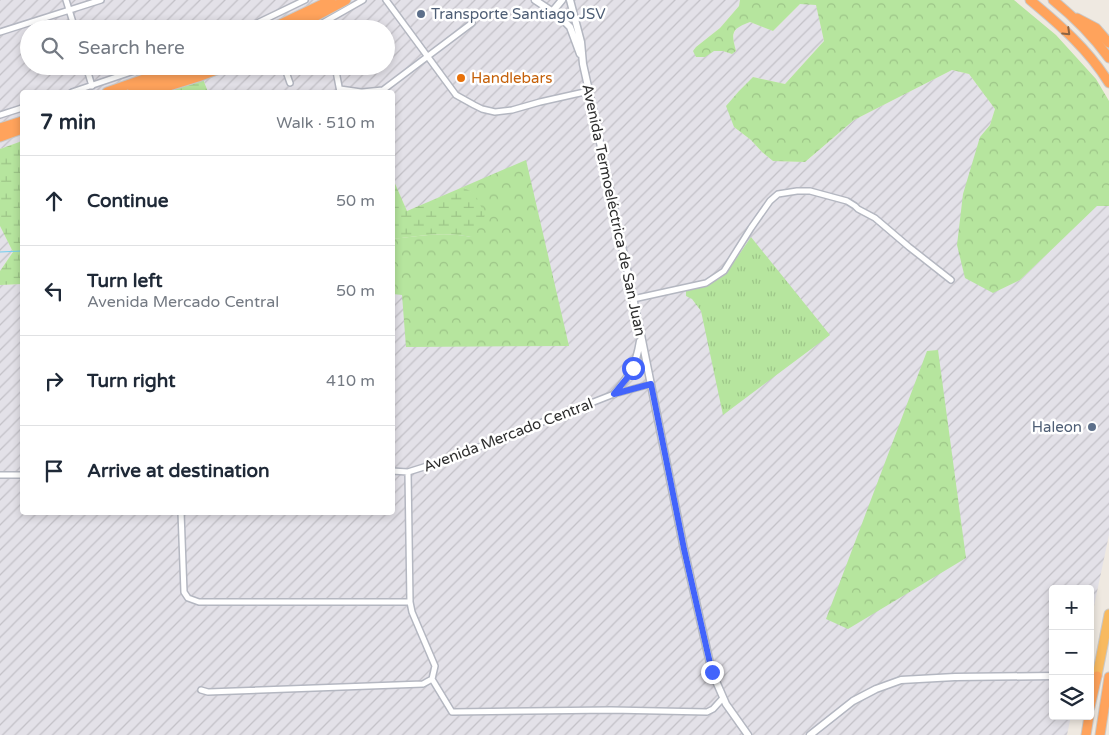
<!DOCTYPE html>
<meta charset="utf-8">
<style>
body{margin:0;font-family:"Varela Round",sans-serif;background:#f6f6f7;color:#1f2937}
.controls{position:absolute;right:15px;bottom:15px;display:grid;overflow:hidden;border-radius:5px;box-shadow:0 2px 8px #0003}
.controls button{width:45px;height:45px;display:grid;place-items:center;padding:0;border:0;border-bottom:1px solid #e0e1e3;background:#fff;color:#1f2937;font:25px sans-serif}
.stop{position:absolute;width:15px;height:15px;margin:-11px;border:4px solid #4264fb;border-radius:50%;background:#fff}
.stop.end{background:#4264fb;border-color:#fff;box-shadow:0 1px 5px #0008}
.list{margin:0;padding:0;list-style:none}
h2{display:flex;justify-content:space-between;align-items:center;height:65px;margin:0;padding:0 20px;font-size:21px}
h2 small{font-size:16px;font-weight:400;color:#747a83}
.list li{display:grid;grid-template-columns:32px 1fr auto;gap:15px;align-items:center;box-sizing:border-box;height:90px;padding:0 20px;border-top:1px solid #e0e1e3}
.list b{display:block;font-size:19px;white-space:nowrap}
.list p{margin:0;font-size:16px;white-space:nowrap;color:#747a83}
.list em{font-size:16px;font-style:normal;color:#747a83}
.icon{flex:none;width:28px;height:28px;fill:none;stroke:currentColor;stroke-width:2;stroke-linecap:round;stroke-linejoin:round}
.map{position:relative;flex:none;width:1109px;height:735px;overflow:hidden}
.search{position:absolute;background:#fff;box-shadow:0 2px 8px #0003;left:20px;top:20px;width:375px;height:55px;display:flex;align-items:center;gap:12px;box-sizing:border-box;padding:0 18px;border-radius:28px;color:#747a83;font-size:19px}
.panel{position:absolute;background:#fff;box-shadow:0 2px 8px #0003;left:20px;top:90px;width:375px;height:425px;border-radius:5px}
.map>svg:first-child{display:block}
.industrial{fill:url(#industrial-furrows);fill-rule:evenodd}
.grass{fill:url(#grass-tufts)}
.forest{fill:url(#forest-crowns)}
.wetland{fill:url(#wetland-marsh)}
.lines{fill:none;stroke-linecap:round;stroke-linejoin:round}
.stream{stroke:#75cff0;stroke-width:1}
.minor-casing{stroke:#b4b7c1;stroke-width:8}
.tertiary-casing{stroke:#b4b7c1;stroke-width:9}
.trunk-casing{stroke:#c9c9c9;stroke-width:11}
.motorway-casing{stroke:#c9c9c9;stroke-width:11}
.minor{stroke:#fff;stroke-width:5}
.tertiary{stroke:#fff;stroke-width:6}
.trunk{stroke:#f8ba60;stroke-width:9}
.motorway{stroke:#ffa35c;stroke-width:9}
.oneway{stroke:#8c6343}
.route{stroke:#4264fb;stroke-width:6}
.service-dot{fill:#5c6f8a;stroke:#fff;stroke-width:2}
.food-dot{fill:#e8710a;stroke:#fff;stroke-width:2}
.labels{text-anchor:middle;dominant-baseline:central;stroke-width:5;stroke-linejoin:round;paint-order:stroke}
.service-label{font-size:15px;fill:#4e5e75;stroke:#fff;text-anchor:start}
.food-label{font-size:15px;fill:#c56008;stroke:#fff;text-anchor:start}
.street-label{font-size:15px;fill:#2e2e2e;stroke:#fff}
</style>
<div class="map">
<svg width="1109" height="735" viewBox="0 0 1109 735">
<defs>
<pattern id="industrial-furrows" width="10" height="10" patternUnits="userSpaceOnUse" patternTransform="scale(1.25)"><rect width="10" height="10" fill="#e3e1e8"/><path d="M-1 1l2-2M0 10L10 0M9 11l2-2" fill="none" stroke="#c3c1c7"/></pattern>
<pattern id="grass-tufts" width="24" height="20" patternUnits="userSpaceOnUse" patternTransform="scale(1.25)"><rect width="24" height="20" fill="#b6e59e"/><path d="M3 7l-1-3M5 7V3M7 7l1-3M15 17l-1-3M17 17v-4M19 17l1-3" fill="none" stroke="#9dc588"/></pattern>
<pattern id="forest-crowns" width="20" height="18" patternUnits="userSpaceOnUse" patternTransform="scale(1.25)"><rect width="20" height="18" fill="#b6e59e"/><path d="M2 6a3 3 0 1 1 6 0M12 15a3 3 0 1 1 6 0" fill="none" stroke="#9dc588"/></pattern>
<pattern id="wetland-marsh" width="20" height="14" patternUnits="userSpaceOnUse" patternTransform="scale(1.25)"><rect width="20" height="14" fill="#b6e59e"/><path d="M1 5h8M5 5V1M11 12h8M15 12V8" fill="none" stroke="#9dc588"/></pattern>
</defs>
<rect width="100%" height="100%" fill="#efe9e1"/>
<path class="industrial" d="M0,0H740L739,6L720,28L696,47L714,51H723L732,54L736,51L733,39L734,33L738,26L750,22L773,31L800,4H816L824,41L785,84L753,77L734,127L751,140L762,152L773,161L805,162L854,120L952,70L969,74L995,109L990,125L980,137L993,292L1020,280L1097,205L1109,206V535L1090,625V589H1053V716H1071L1067,735H0V285L22,284V512H392L393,294H402L526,161L407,211L393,179L392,92H208L203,79L164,92H22V141L0,149ZM29,29H386V66H29Z
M0,226L13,252L0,271Z"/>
<path class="grass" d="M751,237L830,335L723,415L701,311L692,299L686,296V291L705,287L725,275Z"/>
<path class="forest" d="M740,0H1014L1056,35L1096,79L1109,101V206H1097L1020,280L993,293L965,278L957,245L963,194L980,137L990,125L995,109L969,74L952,70L854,120L805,162L773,161L762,152L751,140L734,127L726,106L739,91L753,77L785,84L824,41L816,5L800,4L773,31L750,22C731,29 731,33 736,51L732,54L723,51H714L705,57H696L693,51L696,47L720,28L739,6Z
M526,160L569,346L406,347L402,295L393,294L392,239C418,236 445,231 471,237L475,195L463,187Z
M938,350L966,558L848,629L826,619L927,351Z"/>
<path class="wetland" d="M203,79L208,92H164Z
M22,141V284L0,285V271L13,252L0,226V149Z
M393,179L407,211L463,187L475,194L485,215L481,224L471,237C445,231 418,236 393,239Z"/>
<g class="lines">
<path class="stream" d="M0,252L22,251"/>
<defs>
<path id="minor" d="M66,0L75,29
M386,0L456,95L474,105L482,109L495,112L512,110L540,102L589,91
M245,29L305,0
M312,29L363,0
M0,32L101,0
M86,66L92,86
M284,66L290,83
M335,66L340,92
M340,89L361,92
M72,92L149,66
M362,92L383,90L472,23
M0,115L22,108
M633,299L706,283L724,271L751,228L770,201L778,194L797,191H810L847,201L855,206L858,209L875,218L909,247L951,280
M392,471L408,472L443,461L614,394L651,384
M0,475H22
M181,512L184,592L188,598L199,602H410
M432,679L452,712L611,710L707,712L713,709L723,698
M201,690L208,692L423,684L432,679L435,666L412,612L410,602L408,472"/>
<path id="tertiary" d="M535,0L559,16L570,27L580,54
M570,0L581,42L583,64L589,91L641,335L684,549L712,672L726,704L748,735
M552,12L562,0
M614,394C630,375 636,366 640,341
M810,735L853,701L876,689L901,680L955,677L1053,676"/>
<path id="trunk" d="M1097,676L1109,614"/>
<path id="motorway" d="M1030,0C1060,25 1088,49 1109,83
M1053,0C1074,17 1093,36 1109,58
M1077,18L1096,28L1109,43
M270,29L331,0
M292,29L346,0
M146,88L169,86L198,77L227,66
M107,92L181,66
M132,92L205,66
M0,128L22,121
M0,137L22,129
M1090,707L1097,676
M1086,735L1089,716
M1100,735L1109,677"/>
</defs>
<use href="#minor" class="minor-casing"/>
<use href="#tertiary" class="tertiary-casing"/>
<use href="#trunk" class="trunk-casing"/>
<use href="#motorway" class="motorway-casing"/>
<use href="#minor" class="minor"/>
<use href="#tertiary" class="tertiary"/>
<use href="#trunk" class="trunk"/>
<use href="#motorway" class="motorway"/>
</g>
<defs><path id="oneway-chevron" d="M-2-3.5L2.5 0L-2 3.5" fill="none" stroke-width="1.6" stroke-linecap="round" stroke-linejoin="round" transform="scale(1.25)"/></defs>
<use class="oneway" href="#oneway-chevron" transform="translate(1067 32) rotate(44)"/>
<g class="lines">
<path class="route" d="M633,368L627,378L614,394L651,384L684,549L712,672"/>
</g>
<g class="service-dot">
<circle cx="421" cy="14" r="5"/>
<circle cx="1092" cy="427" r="5"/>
</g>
<circle class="food-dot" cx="461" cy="78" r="5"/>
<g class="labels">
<g class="service-label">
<text x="431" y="14">Transporte Santiago JSV</text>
<text x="1082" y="427" text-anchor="end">Haleon</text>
</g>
<g class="food-label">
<text x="471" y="78">Handlebars</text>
</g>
<g class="street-label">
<text transform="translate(614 210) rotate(78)">Avenida Termoeléctrica de San Juan</text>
<text transform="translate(508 435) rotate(-21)">Avenida Mercado Central</text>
</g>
</g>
</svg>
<div class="controls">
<button>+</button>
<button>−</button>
<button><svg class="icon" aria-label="layers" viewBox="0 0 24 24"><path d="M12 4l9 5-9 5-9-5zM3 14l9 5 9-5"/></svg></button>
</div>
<div class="stop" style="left:633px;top:368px"></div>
<div class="stop end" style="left:712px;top:672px"></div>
<div class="search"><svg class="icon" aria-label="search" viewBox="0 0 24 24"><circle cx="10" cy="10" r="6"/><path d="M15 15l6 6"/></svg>Search here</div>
<section class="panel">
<h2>7 min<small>Walk · 510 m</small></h2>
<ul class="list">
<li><svg class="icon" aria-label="ahead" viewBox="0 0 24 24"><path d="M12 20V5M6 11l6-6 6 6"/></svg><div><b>Continue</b></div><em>50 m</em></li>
<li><svg class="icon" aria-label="left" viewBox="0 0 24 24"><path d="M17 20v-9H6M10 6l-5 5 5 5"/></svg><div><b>Turn left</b><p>Avenida Mercado Central</p></div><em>50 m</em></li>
<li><svg class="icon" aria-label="right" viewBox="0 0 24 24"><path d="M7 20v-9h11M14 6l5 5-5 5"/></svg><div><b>Turn right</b></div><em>410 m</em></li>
<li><svg class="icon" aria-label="arrive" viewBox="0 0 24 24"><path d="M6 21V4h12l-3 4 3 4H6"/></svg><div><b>Arrive at destination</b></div></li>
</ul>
</section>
</div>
